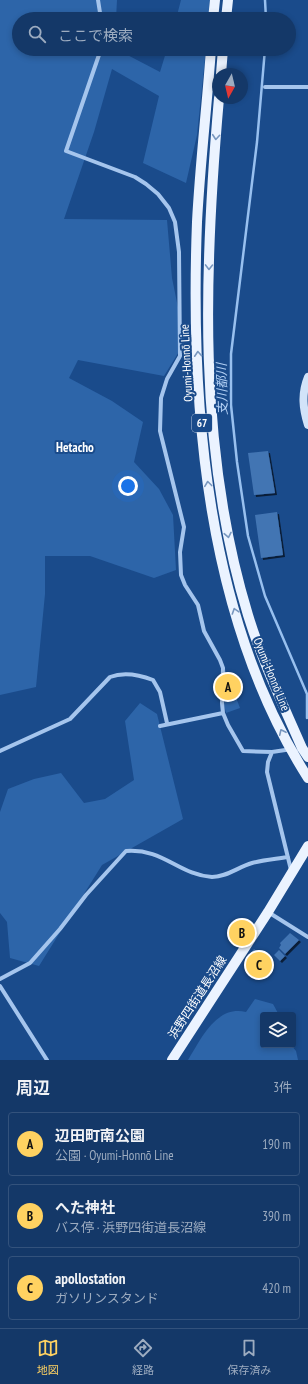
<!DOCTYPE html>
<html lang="ja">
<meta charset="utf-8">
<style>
body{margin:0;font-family:"PT Sans Narrow","Noto Sans JP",sans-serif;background:#1d3f6e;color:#f1f3f6}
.controls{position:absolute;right:12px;bottom:12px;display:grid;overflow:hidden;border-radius:4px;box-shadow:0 2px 6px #0003}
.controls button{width:36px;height:36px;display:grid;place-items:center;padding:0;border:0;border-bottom:1px solid #33527c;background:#143868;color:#f1f3f6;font:20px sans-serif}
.compass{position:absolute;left:212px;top:68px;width:36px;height:36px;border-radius:50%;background:#143868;box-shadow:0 2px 6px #0003;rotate:188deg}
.you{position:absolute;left:128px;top:486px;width:14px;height:14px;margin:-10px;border:3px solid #fff;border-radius:50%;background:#1a73e8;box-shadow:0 0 0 6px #1a73e833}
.badge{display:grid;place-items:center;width:26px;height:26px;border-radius:50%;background:#ffd261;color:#111;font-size:13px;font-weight:700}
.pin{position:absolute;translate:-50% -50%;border:2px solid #fff;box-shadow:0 1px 4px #0006}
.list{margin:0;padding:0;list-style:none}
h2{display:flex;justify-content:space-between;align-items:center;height:52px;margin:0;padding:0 16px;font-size:17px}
h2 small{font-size:13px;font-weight:400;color:#9dacc0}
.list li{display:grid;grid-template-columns:26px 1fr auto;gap:12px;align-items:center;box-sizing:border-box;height:64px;margin:0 8px 8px;padding:0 8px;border:1px solid #33527c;border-radius:4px}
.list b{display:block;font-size:15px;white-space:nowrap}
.list p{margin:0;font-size:13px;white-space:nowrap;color:#9dacc0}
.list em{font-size:13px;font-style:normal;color:#9dacc0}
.icon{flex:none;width:22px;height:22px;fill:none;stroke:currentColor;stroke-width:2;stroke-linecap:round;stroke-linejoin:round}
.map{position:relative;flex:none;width:308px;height:1060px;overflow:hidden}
.search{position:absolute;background:#143868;box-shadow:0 2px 6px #0003;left:12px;right:12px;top:12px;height:44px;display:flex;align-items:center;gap:10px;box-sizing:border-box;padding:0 14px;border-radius:22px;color:#9dacc0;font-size:15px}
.sheet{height:268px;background:#143868}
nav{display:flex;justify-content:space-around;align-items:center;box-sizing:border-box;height:56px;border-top:1px solid #33527c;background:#143868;font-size:11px;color:#9dacc0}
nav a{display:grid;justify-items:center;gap:2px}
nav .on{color:#ffd261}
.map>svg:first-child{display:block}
.green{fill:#2d65a9}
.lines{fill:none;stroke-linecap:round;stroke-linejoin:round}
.stream{stroke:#98c0ef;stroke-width:2.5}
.building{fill:#4375b3;filter:url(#shadow)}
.street{stroke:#a5c5ed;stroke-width:4}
.secondary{stroke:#d2e3f9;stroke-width:8}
.primary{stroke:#ebf3ff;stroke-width:10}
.oneway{stroke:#7897bf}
.labels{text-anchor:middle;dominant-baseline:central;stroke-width:4;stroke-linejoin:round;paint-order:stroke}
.shield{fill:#1a4b8b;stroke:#bac9dc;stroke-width:1}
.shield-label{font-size:11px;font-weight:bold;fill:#fff}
.street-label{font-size:12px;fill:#fff;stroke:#1a4b8b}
.water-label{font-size:13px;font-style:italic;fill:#b1cff4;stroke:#1a4b8b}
.neighbourhood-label{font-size:13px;font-weight:bold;fill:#fff;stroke:#1a4b8b}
</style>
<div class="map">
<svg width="308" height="1060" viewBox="0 0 308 1060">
<defs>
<filter id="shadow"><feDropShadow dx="2" dy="2" stdDeviation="0" flood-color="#0009"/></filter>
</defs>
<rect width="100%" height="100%" fill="#1a4b8b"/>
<path class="green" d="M0,0H117L116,19H19V49H116L160,72L167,49H206L197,135L186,183L143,163L159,96L112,69L94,132L64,219L167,220L172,278L185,342L164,376L78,360L69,378L112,401L143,422L134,462L159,489L173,515L176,570L154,578L90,556H45V594L36,687L0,695Z
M181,0H210L208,19H176Z
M225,669L240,708L226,713L224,705Z
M140,703L157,714L183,819L102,865L39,966L10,958L7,922L0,913V812L8,789L34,779L61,773L84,803L105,799L134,780L125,721Z
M255,999L273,1004L279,1015H263V1045H291L296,1051L298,1060H188C201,1039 216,1005 246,1012Z"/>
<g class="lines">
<path class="stream" d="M265,0L266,19
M265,49L257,142L231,354V405L237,462L248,536L265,596L307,694V718"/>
</g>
<path class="building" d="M268,451L275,493L254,495L248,453Z
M277,512L283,555L261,558L255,515Z
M290,933L299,940L285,954L279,948L281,945L280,943Z
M254,949L266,960L262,969L251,972L248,970L255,962L248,957Z
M279,950L285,956L280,961L274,955Z"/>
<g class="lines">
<path class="street" d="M98,0L101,19
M101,49L66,151L135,177L146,184L158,194L169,208L175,222L179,252L180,356L167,379L161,398L160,431L184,527L180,552L181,575L185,585L198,605L204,631L220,660L223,668L222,703L223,713L228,725L243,751L272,752
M265,87H308
M160,726L223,713
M0,751L70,719L110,677C123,672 140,675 153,680L160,692L167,723
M291,870L267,772L268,762L272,752L292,749
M268,912L308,937
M0,979L30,963L60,929L86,895L126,851C163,848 179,875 212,877C227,877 238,867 252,863C263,860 276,859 288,857
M0,986L47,1060"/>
<path class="secondary" d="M308,377C301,394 303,409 308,425"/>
<path class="primary" d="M213,19L215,0
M226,19L228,0
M211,49C207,106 200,164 197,222C190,407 206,618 308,778
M221,74L223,49
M219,98C204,269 197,448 248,615C262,661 283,704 302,748L308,757
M172,1060L268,912L308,846"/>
</g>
<defs><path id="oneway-chevron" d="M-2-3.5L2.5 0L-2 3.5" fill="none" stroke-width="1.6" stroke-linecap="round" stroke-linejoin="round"/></defs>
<g class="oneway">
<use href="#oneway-chevron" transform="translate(216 137) rotate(95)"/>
<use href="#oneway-chevron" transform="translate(209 267) rotate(91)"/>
<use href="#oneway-chevron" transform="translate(198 354) rotate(-94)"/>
<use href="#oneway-chevron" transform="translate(208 484) rotate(-97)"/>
<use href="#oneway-chevron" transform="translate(228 535) rotate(79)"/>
<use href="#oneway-chevron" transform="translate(235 611) rotate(-108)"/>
<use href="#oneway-chevron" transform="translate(282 732) rotate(-115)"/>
</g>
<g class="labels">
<rect class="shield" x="192" y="414" width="20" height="18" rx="3"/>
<g class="shield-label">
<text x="202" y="423">67</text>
</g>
<g class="street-label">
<text transform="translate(186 363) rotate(-93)">Oyumi-Honnō Line</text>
<text transform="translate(272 674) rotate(68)">Oyumi-Honnō Line</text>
<text transform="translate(197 997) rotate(-57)">浜野四街道長沼線</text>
</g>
<g class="water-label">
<text transform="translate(222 389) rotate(-91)">支川都川</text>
</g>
<g class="neighbourhood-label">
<text x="75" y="447">Hetacho</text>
</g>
</g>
</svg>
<div class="controls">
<button><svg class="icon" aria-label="layers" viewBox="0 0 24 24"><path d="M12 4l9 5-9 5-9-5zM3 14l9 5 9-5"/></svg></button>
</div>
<svg class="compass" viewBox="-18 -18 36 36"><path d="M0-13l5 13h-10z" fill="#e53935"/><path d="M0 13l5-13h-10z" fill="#9dacc0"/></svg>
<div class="you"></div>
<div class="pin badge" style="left:228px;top:687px">A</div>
<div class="pin badge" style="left:242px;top:933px">B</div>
<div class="pin badge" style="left:259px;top:965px">C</div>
<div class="search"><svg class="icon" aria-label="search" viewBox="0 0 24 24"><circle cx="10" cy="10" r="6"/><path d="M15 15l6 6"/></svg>ここで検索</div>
</div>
<section class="sheet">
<h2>周辺<small>3件</small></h2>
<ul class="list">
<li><span class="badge">A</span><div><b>辺田町南公園</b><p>公園 · Oyumi-Honnō Line</p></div><em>190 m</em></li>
<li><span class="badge">B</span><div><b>へた神社</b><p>バス停 · 浜野四街道長沼線</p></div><em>390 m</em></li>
<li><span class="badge">C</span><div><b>apollostation</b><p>ガソリンスタンド</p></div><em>420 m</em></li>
</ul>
</section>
<nav>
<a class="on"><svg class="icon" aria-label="map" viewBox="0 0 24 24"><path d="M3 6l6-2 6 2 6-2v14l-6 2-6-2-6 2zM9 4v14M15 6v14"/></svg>地図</a>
<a><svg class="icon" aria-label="directions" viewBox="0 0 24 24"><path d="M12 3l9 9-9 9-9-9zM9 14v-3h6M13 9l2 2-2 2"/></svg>経路</a>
<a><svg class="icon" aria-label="saved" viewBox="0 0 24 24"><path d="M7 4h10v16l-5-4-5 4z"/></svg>保存済み</a>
</nav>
